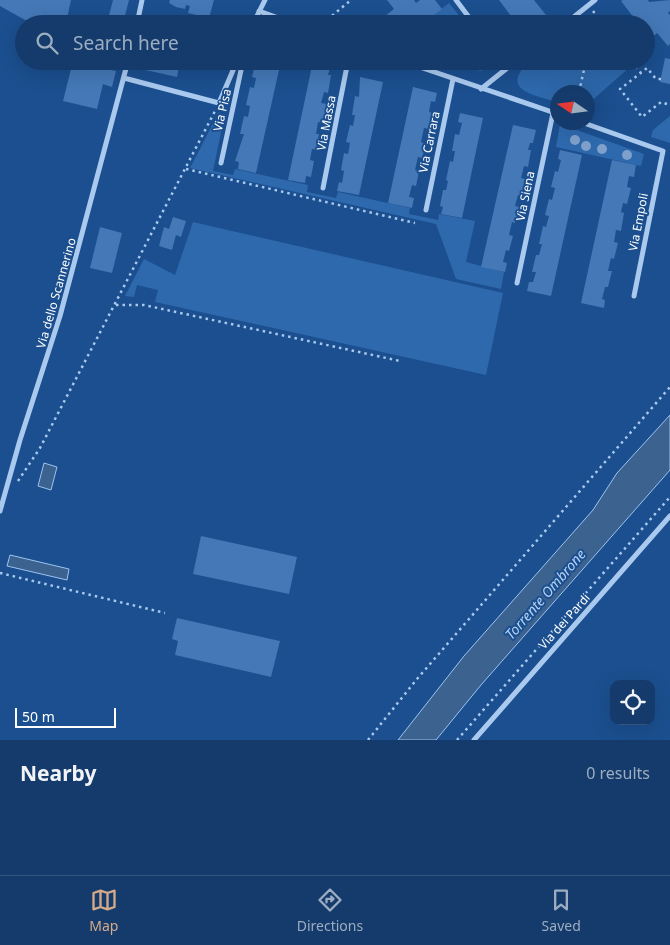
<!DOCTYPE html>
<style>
body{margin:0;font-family:"Noto Sans",sans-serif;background:#214673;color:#f1f3f6}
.controls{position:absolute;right:15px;bottom:15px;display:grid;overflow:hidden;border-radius:10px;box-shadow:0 5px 20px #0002}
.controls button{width:45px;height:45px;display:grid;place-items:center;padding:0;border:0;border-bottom:1px solid #33557e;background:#143b6b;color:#f1f3f6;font:25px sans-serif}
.compass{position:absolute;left:550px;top:85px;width:45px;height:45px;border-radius:50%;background:#143b6b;box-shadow:0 5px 20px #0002;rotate:283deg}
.scale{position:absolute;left:15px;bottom:12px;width:101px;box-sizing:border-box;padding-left:5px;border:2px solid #fff;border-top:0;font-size:14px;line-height:18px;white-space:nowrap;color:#fff;-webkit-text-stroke:4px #1b4f8f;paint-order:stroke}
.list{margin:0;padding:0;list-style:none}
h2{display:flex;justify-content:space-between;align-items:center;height:65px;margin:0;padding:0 20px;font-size:21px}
h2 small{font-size:16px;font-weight:400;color:#9dadc1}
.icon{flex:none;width:28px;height:28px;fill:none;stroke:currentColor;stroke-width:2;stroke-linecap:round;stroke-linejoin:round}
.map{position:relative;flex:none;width:670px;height:740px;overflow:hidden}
.search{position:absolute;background:#143b6b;box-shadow:0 5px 20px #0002;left:15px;right:15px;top:15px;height:55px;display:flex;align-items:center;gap:12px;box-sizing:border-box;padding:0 18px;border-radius:28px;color:#9dadc1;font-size:19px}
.sheet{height:135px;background:#143b6b}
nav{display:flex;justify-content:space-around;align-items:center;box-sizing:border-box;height:70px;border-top:1px solid #33557e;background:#143b6b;font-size:14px;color:#9dadc1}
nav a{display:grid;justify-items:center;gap:2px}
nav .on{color:#d6ab8b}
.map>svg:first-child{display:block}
.green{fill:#2e69ad}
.water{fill:#3c6290;stroke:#9cc4f0}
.building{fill:#4478b7}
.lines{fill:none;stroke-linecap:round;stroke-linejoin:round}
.path{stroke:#a9c9ee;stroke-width:2.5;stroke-dasharray:2.5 4;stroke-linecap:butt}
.street{stroke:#a9c9ee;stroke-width:5}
.tree{fill:#7ea0ca}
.labels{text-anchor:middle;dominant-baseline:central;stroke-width:4;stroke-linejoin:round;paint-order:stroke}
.street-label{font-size:12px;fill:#fff;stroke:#1b4f8f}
.water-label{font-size:14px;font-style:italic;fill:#b5d3f5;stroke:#1b4f8f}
</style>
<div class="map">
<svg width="670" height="740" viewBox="0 0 670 740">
<rect width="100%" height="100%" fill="#1b4f8f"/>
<path class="green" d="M449,3L466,24H422Z
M447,61H494L481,71Z
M530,61H627L631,66L588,104V92H558L557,102C534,95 498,90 530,61Z
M219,112L224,118L213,171L233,175L235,169L308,185L307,192L336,198L338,192L410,208L409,214L438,220L439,214L475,221L466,262L504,272L501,289L456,279L436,224L190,168Z
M670,116V143L651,137L653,130Z
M560,124L644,154L641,166L556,147Z
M193,222L503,293L486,375L155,302L158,290L137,285L134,297L125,296L144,259L175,275Z"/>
<path class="water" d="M670,415V470L481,685L436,740H398L464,656L593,510L617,473Z
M44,463L57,467L51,490L38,486Z
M10,555L69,569L67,580L7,566Z"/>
<path class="building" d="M0,0H71L66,23L25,20L0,6Z
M113,0H129L123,23L108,19Z
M170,0H214L209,18L188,13L190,6L186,5L185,9L176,7L169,3Z
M387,0H414L416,3L420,0H435L442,9L422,24H375L394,9Z
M499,0H534L550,20L545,24H526L523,19L517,24Z
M623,0H648L649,2L670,0V11L668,13L670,15V44L668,46L657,33L646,42V24H634L637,22L621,1Z
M665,58L670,59V84L660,82Z
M73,61L116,71L112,87L103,84L97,109L63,101Z
M142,61H180L177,77L141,69Z
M191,61H210L208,66Z
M256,61H281L256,173L238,169L239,162L235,161L244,134H240L244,116L248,117L250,106L246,105L250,87L254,88L256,78L252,77Z
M313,61H335V65L331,64L328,75H331L328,93L324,92L321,103L327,104L323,123L318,122L316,134H319L316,150L312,149L310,160L314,161L311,177L306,176L305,183L288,180Z
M360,77L383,82L359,195L337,191L339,182L342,183L344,171L341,170L344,153L348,154L350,143L346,142L350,125L353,126L355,115H352L355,96L359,97Z
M413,87L437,93L435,102L431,101L429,112L433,113L429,129L424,128L421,142L426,144L422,158L418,157L415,170L419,171L416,186L412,185L409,197L414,198L412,208L388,203Z
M460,113L483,118L462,218L441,214L443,207L440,206L443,190H446L448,181L446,180L450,161L453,162L455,151H452L455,134L459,135L462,123L458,122Z
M513,125L536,130L533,143H530L528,150H531L528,167L524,166L521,178L525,179L521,196L518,195L515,206L519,207L515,223L512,222L509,235L513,236L509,251L506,250L503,262L507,263L505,272L481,267Z
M560,150L582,155L551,296L527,291L529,282H533L536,272H532L536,255H539L542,244H539L543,226L546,227L549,216L545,215L549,199L552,200L555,188L551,187L555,171L558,172L561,160L558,159Z
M612,160L636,165L634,177L629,176L627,187L631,188L627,204L623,203L621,212L624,213L621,231L616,230L614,242L618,243L614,259L611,258L608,271H612L608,287H605L602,299L605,300L604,308L581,303Z
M173,217L186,221L181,237L176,235L172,250L159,246L164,227L169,229Z
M100,227L122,233L112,273L90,268Z
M201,536L297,557L289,594L193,574Z
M177,618L280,641L271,677L175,655L178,641L172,639Z"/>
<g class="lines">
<path class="path" d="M593,11L603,24
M322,24L351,0
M594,24L596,15
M632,61L641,73
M661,79H656L647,68L620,89L642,117L661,102L670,105
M579,92L586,61
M186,169L415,223
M116,305H144L400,361
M18,481L40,448L215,111
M0,573L165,613
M368,740L417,679L670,387
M457,740L670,497"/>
<path class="street" d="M456,0L474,24
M259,11L295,24
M137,24L142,0
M253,24L265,0
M565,24L595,0
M402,61L558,114
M502,61L507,68
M124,78L219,103L237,61
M481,89L516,61
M581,122L663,151L634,296
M221,163L243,61
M323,188L348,61
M426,210L453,79
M517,283L553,113
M0,511L20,440L60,316L128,61
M474,740L670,516"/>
</g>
<g class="tree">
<circle cx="575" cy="140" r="5"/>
<circle cx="586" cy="146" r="5"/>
<circle cx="602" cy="149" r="5"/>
<circle cx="627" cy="155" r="5"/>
</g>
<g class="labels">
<g class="street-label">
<text transform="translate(222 110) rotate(-77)">Via Pisa</text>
<text transform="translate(326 123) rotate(-79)">Via Massa</text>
<text transform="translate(429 142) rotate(-78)">Via Carrara</text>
<text transform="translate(525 196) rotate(-78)">Via Siena</text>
<text transform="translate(638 222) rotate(-79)">Via Empoli</text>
<text transform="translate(56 293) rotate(-74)">Via dello Scannerino</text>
<text transform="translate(564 621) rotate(-48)">Via dei Pardi</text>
</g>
<g class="water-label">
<text transform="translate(545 594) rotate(-49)">Torrente Ombrone</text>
</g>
</g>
</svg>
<div class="controls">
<button><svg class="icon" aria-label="locate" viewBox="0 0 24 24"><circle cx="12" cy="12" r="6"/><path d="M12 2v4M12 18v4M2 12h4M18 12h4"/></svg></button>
</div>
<svg class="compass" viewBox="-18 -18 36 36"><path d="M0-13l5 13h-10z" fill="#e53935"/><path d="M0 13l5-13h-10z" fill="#9dadc1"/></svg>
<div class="scale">50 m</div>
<div class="search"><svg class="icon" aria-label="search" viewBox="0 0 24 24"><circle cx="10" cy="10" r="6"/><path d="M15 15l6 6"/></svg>Search here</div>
</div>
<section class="sheet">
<h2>Nearby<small>0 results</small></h2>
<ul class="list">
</ul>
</section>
<nav>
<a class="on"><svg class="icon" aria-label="map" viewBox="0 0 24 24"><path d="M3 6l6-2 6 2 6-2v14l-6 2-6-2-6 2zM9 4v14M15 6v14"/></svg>Map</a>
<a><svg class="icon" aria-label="directions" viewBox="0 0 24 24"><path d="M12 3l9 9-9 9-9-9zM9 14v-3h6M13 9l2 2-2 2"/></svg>Directions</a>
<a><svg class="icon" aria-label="saved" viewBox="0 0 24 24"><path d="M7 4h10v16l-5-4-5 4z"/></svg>Saved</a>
</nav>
